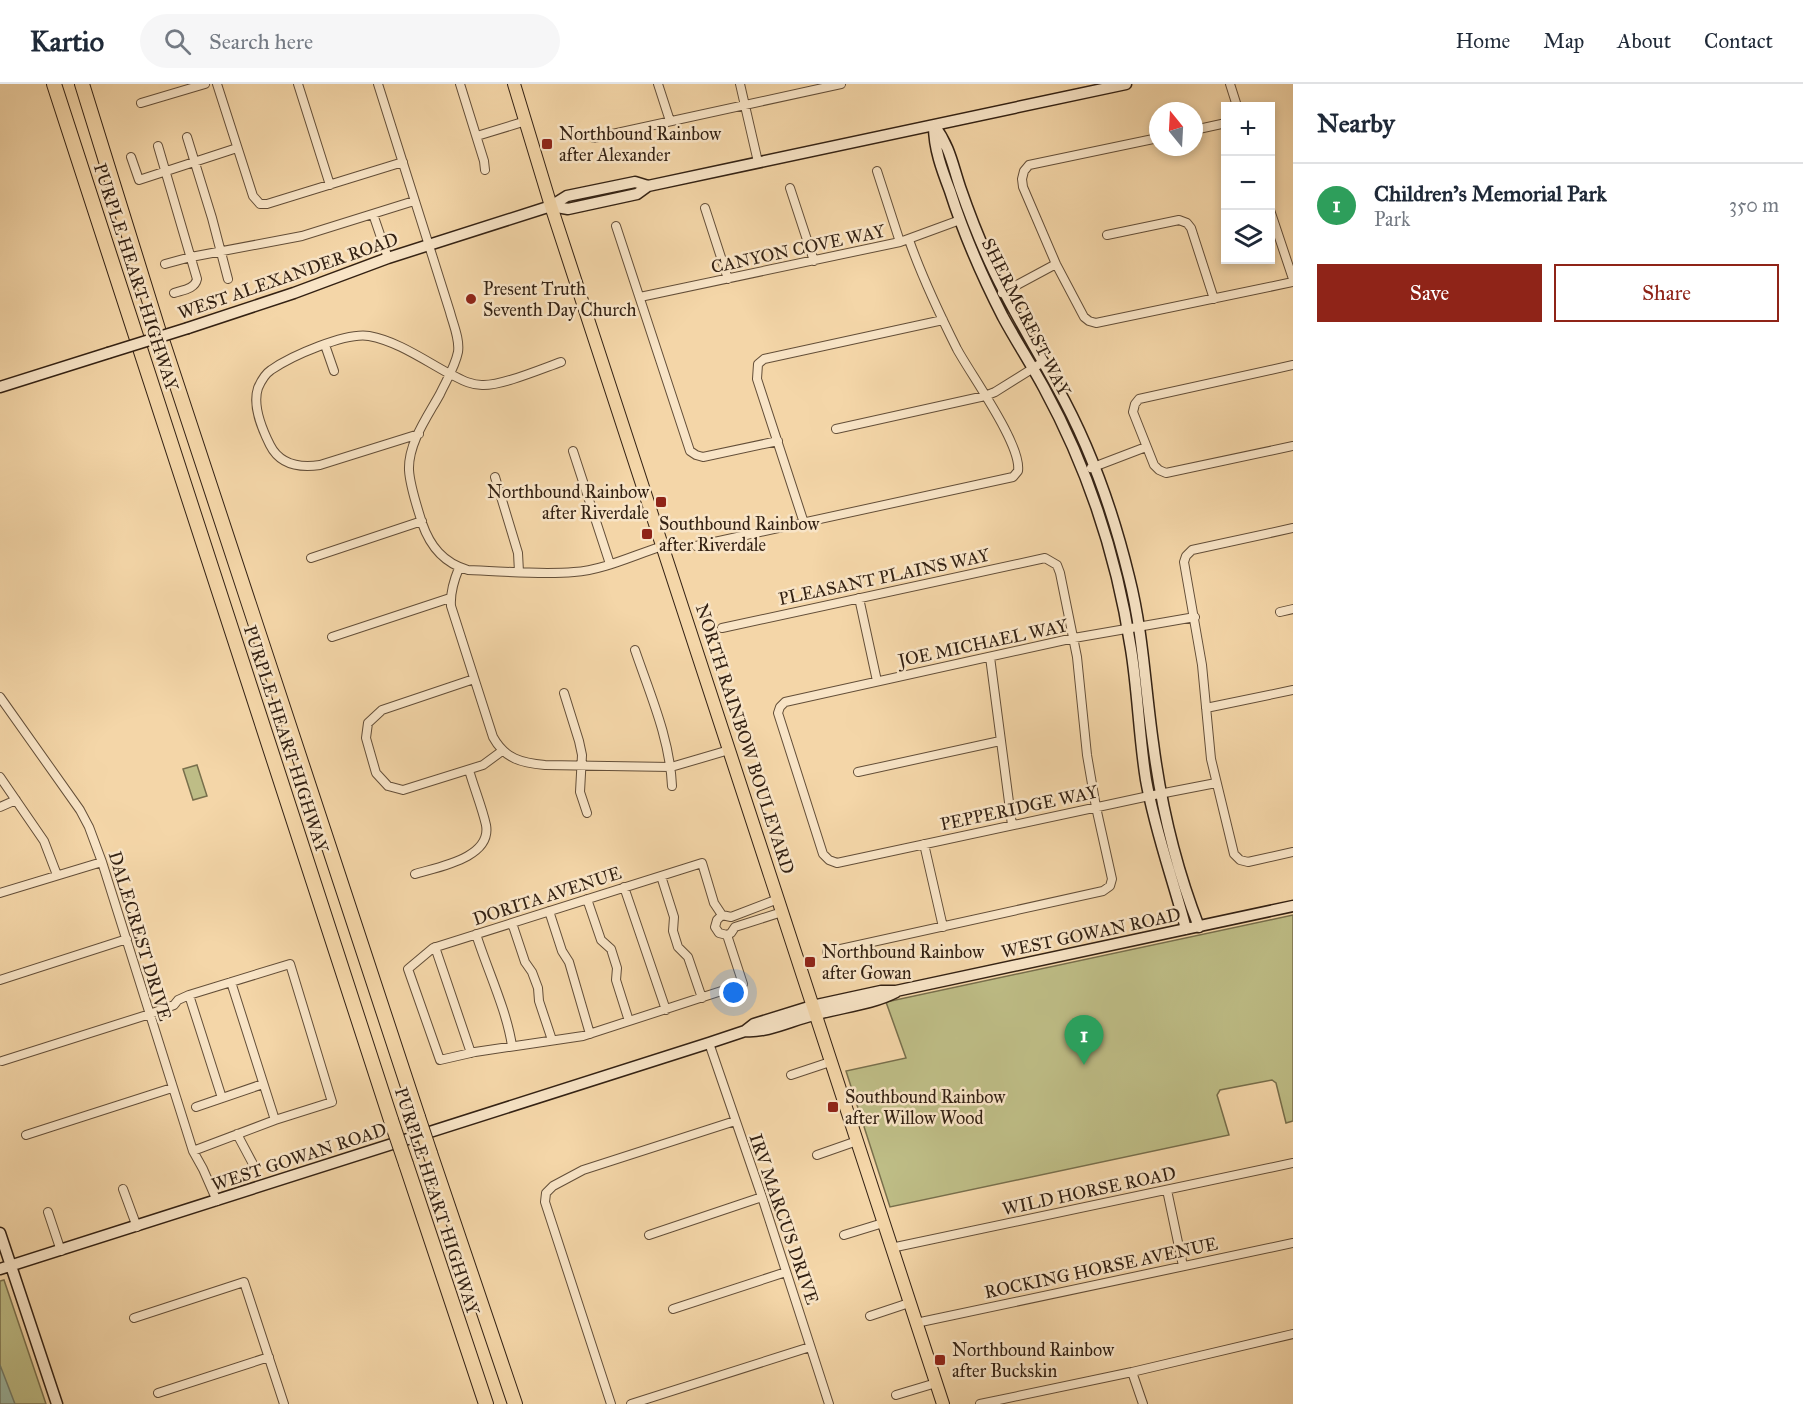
<!DOCTYPE html>
<meta charset="utf-8">
<style>
body{margin:0;font-family:"IM FELL Great Primer",serif;background:#f6f6f7;color:#1f2937}
.controls{position:absolute;right:18px;top:18px;display:grid;overflow:hidden;border-radius:0px;box-shadow:0 3px 9px #0003}
.controls button{width:54px;height:54px;display:grid;place-items:center;padding:0;border:0;border-bottom:2px solid #e0e1e3;background:#fff;color:#1f2937;font:30px sans-serif}
.compass{position:absolute;left:1149px;top:18px;width:54px;height:54px;border-radius:50%;background:#fff;box-shadow:0 3px 9px #0003;rotate:342deg}
.you{position:absolute;left:734px;top:909px;width:21px;height:21px;margin:-15px;border:4px solid #fff;border-radius:50%;background:#1a73e8;box-shadow:0 0 0 9px #1a73e833}
.badge{display:grid;place-items:center;width:39px;height:39px;border-radius:50%;background:#8f2418;color:#fff;font-size:20px;font-weight:700}
.pin{position:absolute;translate:-50% -50px;filter:drop-shadow(0 2px 3px #0008)}
.pin::after{content:'';position:absolute;top:32px;width:21px;height:18px;background:inherit;clip-path:polygon(0 0,100% 0,50% 100%)}
.list{margin:0;padding:0;list-style:none}
h2{display:flex;justify-content:space-between;align-items:center;height:78px;margin:0;padding:0 24px;font-size:26px}
h2 small{font-size:20px;font-weight:400;color:#747a83}
.list li{display:grid;grid-template-columns:39px 1fr auto;gap:18px;align-items:center;box-sizing:border-box;height:84px;padding:0 24px;border-top:2px solid #e0e1e3}
.list b{display:block;font-size:22px;white-space:nowrap}
.list p{margin:0;font-size:20px;white-space:nowrap;color:#747a83}
.list em{font-size:20px;font-style:normal;color:#747a83}
.actions{display:flex;gap:12px;padding:18px 24px}
.actions a{flex:1;padding:14px 0;border:2px solid #8f2418;border-radius:0px;text-align:center;font-size:21px;color:#8f2418}
.actions .main{background:#8f2418;color:#fff}
.icon{flex:none;width:33px;height:33px;fill:none;stroke:currentColor;stroke-width:2;stroke-linecap:round;stroke-linejoin:round}
.map{position:relative;flex:none;width:1293px;height:1320px;overflow:hidden}
header{display:flex;align-items:center;gap:36px;box-sizing:border-box;height:84px;padding:0 30px;background:#fff;border-bottom:2px solid #e0e1e3}
header strong{font-size:28px}
nav{display:flex;gap:33px;margin-inline-start:auto;font-size:21px}
.search{width:420px;height:54px;background:#f6f6f7;display:flex;align-items:center;gap:15px;box-sizing:border-box;padding:0 21px;border-radius:33px;color:#747a83;font-size:22px}
main{display:flex}
aside{flex:1;background:#fff}
.map>svg:first-child{display:block}
.green{fill:#bebd86;stroke:#786f4c;stroke-width:1.5}
.water{fill:#9cb9a4;stroke:#727c6a;stroke-width:1.5}
.lines{fill:none;stroke-linecap:round;stroke-linejoin:round}
.street-casing{stroke:#634e38;stroke-width:10}
.secondary-casing{stroke:#332113;stroke-width:13}
.primary-casing{stroke:#332113;stroke-width:14}
.highway-casing{stroke:#332113;stroke-width:16}
.street{stroke:#f8e4c6;stroke-width:8}
.secondary{stroke:#f8e4c6;stroke-width:10}
.primary{stroke:#f4d6a8;stroke-width:12}
.highway{stroke:#f4d6a8;stroke-width:14}
.secondary-bridge-casing{stroke:#332113;stroke-width:13;stroke-linecap:butt}
.highway-bridge-casing{stroke:#332113;stroke-width:16;stroke-linecap:butt}
.secondary-bridge{stroke:#f8e4c6;stroke-width:10}
.highway-bridge{stroke:#f4d6a8;stroke-width:14}
.poi-dot{fill:#8f2418;stroke:#f8e4c6;stroke-width:2}
.labels{text-anchor:middle;dominant-baseline:central;stroke-width:5;stroke-linejoin:round;paint-order:stroke}
.poi-label{font-size:18px;fill:#332113;stroke:#f8e4c6;text-anchor:start}
.street-label{font-size:18px;fill:#332113;stroke:#f8e4c6}
</style>
<header>
<strong>Kartio</strong>
<div class="search"><svg class="icon" aria-label="search" viewBox="0 0 24 24"><circle cx="10" cy="10" r="6"/><path d="M15 15l6 6"/></svg>Search here</div>
<nav><a>Home</a><a>Map</a><a>About</a><a>Contact</a></nav>
</header>
<main>
<div class="map">
<svg width="1293" height="1320" viewBox="0 0 1293 1320">
<rect width="100%" height="100%" fill="#f4d6a8"/>
<filter id="stains"><feTurbulence type="fractalNoise" baseFrequency=".00333" numOctaves="4"/><feColorMatrix values="0 0 0 0 .2 0 0 0 0 .09 0 0 0 0 .02 0 0 0 .5 -.17"/></filter>
<radialGradient id="worn" r=".72"><stop offset=".6" stop-color="#630" stop-opacity="0"/><stop offset="1" stop-color="#630" stop-opacity=".3"/></radialGradient>
<path class="green" d="M197,681L207,712L193,716L183,685Z
M1293,831V1037L1286,1039L1276,999L1272,996L1220,1006L1217,1011L1229,1051L890,1123L846,987L906,974L886,918Z
M4,1196L46,1320H0V1197Z"/>
<path class="water" d="M0,1281L15,1320H0Z"/>
<g class="lines">
<defs>
<path id="street" d="M217,0L253,112L260,120H267L403,78
M298,0L330,101
M378,0L450,228C453,240 460,255 458,268C455,283 446,297 440,310C428,332 408,359 409,386C410,403 417,422 422,439C430,462 443,479 468,486C502,487 539,491 574,488C604,486 634,471 663,462
M460,0L484,77L485,86
M658,0L670,37
M740,0L758,78
M1230,0L1237,22
M141,19L205,0
M1194,46L1226,39
M477,52L526,37
M187,53L212,134L228,195
M594,54L841,0
M1158,54L1029,81L1024,87L1022,95L1023,103L1056,180L1084,233L1089,237L1096,239L1293,198
M158,62L197,195C195,205 183,206 174,209
M131,73L139,96L237,64
M877,87L900,158
M790,104L814,177
M705,124L728,195
M1270,126L1293,195
M373,130L388,174
M616,142L690,367L696,371L703,373L778,357
M1107,151L1179,136L1187,139L1191,144L1214,215
M165,180L191,173L302,152L414,117
M1002,209L1056,180
M640,213L900,158L960,136
M325,261L334,287
M1293,281L1139,315L1135,320L1133,328L1154,381L1159,386L1166,389L1293,362
M836,345L985,312L995,308L1043,278
M419,350L320,381C300,384 280,381 270,361C262,345 252,322 258,304C261,297 265,290 271,286C291,272 346,248 369,252C397,257 424,276 448,289C459,294 469,301 482,301C501,302 541,285 561,278
M573,367L610,480
M1091,384L1146,363
M495,393L518,469L519,488
M804,439L757,295L758,280L764,275L943,236
M1293,444L1192,466L1186,472L1184,478L1202,581L1211,675L1234,770L1240,776L1248,778L1293,768
M696,462L1013,393L1018,387C1022,361 971,291 957,265C939,229 922,193 909,156
M311,474L422,437
M459,484C454,496 450,509 451,522L493,653C505,675 522,679 545,681L671,683L729,666
M859,514L877,597
M1280,528L1293,525
M1195,533L1074,554L785,618L780,623L778,629L823,770L829,776L837,779L1149,712L1216,699
M722,544L1045,474L1057,481L1060,489L1077,573L1087,671L1096,723L1112,795L1110,802L1103,807L827,868
M332,553L450,514
M635,566C650,610 670,655 672,702
M990,573L1012,741
M474,595L382,626L368,639L366,654L376,689L388,702L403,706L483,681L502,667
M564,609L579,657L582,671L580,708L587,729
M0,613L80,726L89,743L102,778L193,1067L203,1085L217,1117
M1206,624L1293,606
M858,688L1000,657
M0,693L44,757L57,791
M0,723L16,716
M924,760L943,843
M415,790C438,783 492,774 486,741C482,723 474,704 469,686
M661,792L674,833L673,847L678,863L688,873L702,914
M624,803L666,926
M0,809L102,778
M587,815L601,856L611,865L617,884L616,896L629,937
M549,827L562,867L569,878L590,950
M722,831L714,819L702,779L433,864L408,885L440,976L475,968L583,952L743,900L727,851
M722,831L731,833L778,815
M722,831L717,836L715,843L719,849L727,851
M512,839L525,878L532,888L538,904L539,917L552,956
M476,850C487,885 507,927 512,962
M727,851L731,849L735,843L782,828
M435,863L471,969
M0,896L127,855
M231,898L275,1036
M189,911L222,1014
M709,959L762,1113L829,1320
M2,977L150,930L174,921L178,916L189,911L290,880L332,1018L275,1036L193,1067
M791,991L830,978
M196,1023L263,1000
M237,1050L253,1080
M26,1051L172,1004
M817,1071L857,1057
M123,1105L137,1143
M1167,1106L1183,1182
M48,1128L61,1167
M649,1151L762,1113
M844,1151L883,1139
M891,1164L1293,1079
M673,1225L786,1188
M870,1232L909,1219
M134,1234L244,1198L284,1320
M916,1239L1293,1159
M1132,1288L1143,1320
M158,1309L269,1273
M896,1311L936,1299
M611,1320L545,1118L546,1109L553,1102L583,1086L735,1037
M631,1320L810,1263
M980,1320L1132,1288L1293,1250"/>
<path id="secondary" d="M934,41C950,63 952,79 960,103C970,132 981,160 994,187C1013,227 1036,264 1057,303C1090,362 1113,427 1129,493C1143,548 1145,603 1153,659C1161,721 1176,784 1199,843
M934,42C934,65 942,86 950,107C964,151 982,192 1003,233C1016,257 1031,280 1044,304C1088,385 1117,473 1131,565C1138,608 1139,653 1146,696C1155,747 1173,795 1186,845
M551,122L568,125L637,110L648,102L1126,0
M188,244L294,209L388,174L551,122L567,112L635,98L648,102
M0,303L108,269
M745,947C768,949 792,936 814,931C841,923 871,921 896,908
M0,1149L57,1320
M0,1185L709,959L745,947L754,940L812,922L881,907H896L1293,822"/>
<path id="primary" d="M514,0L551,122L943,1320"/>
<path id="highway" d="M54,0L391,1036
M82,0L159,248
M163,259L418,1033
M430,1069L515,1320
M406,1080L486,1320"/>
</defs>
<use href="#street" class="street-casing"/>
<use href="#secondary" class="secondary-casing"/>
<use href="#primary" class="primary-casing"/>
<use href="#highway" class="highway-casing"/>
<use href="#street" class="street"/>
<use href="#secondary" class="secondary"/>
<use href="#primary" class="primary"/>
<use href="#highway" class="highway"/>
<defs>
<path id="secondary-bridge" d="M108,269L188,244"/>
<path id="highway-bridge" d="M418,1033L430,1069
M391,1036L406,1080"/>
</defs>
<use href="#secondary-bridge" class="secondary-bridge-casing"/>
<use href="#highway-bridge" class="highway-bridge-casing"/>
<use href="#secondary-bridge" class="secondary-bridge"/>
<use href="#highway-bridge" class="highway-bridge"/>
</g>
<g class="poi-dot">
<rect x="541" y="54" width="12" height="12" rx="3"/>
<circle cx="471" cy="215" r="6"/>
<rect x="655" y="412" width="12" height="12" rx="3"/>
<rect x="641" y="444" width="12" height="12" rx="3"/>
<rect x="804" y="872" width="12" height="12" rx="3"/>
<rect x="827" y="1017" width="12" height="12" rx="3"/>
<rect x="934" y="1270" width="12" height="12" rx="3"/>
</g>
<g class="labels">
<g class="poi-label">
<text x="559" y="50">Northbound Rainbow<tspan x="559" dy="21">after Alexander</tspan></text>
<text x="483" y="205">Present Truth<tspan x="483" dy="21">Seventh Day Church</tspan></text>
<text x="649" y="408" text-anchor="end">Northbound Rainbow<tspan x="649" dy="21">after Riverdale</tspan></text>
<text x="659" y="440">Southbound Rainbow<tspan x="659" dy="21">after Riverdale</tspan></text>
<text x="822" y="868">Northbound Rainbow<tspan x="822" dy="21">after Gowan</tspan></text>
<text x="845" y="1013">Southbound Rainbow<tspan x="845" dy="21">after Willow Wood</tspan></text>
<text x="952" y="1266">Northbound Rainbow<tspan x="952" dy="21">after Buckskin</tspan></text>
</g>
<g class="street-label">
<text transform="translate(798 165) rotate(-12)">CANYON COVE WAY</text>
<text transform="translate(288 192) rotate(-19)">WEST ALEXANDER ROAD</text>
<text transform="translate(136 193) rotate(72)">PURPLE HEART HIGHWAY</text>
<text transform="translate(1026 233) rotate(63)">SHERMCREST WAY</text>
<text transform="translate(884 493) rotate(-12)">PLEASANT PLAINS WAY</text>
<text transform="translate(983 559) rotate(-12)">JOE MICHAEL WAY</text>
<text transform="translate(286 655) rotate(72)">PURPLE HEART HIGHWAY</text>
<text transform="translate(745 655) rotate(72)">NORTH RAINBOW BOULEVARD</text>
<text transform="translate(1019 724) rotate(-12)">PEPPERIDGE WAY</text>
<text transform="translate(547 812) rotate(-18)">DORITA AVENUE</text>
<text transform="translate(1091 849) rotate(-12)">WEST GOWAN ROAD</text>
<text transform="translate(140 852) rotate(73)">DALECREST DRIVE</text>
<text transform="translate(299 1073) rotate(-18)">WEST GOWAN ROAD</text>
<text transform="translate(1089 1107) rotate(-12)">WILD HORSE ROAD</text>
<text transform="translate(437 1117) rotate(72)">PURPLE HEART HIGHWAY</text>
<text transform="translate(784 1135) rotate(71)">IRV MARCUS DRIVE</text>
<text transform="translate(1101 1184) rotate(-12)">ROCKING HORSE AVENUE</text>
</g>
</g>
<rect width="100%" height="100%" filter="url(#stains)"/>
<rect width="100%" height="100%" fill="url(#worn)"/>
</svg>
<div class="controls">
<button>+</button>
<button>−</button>
<button><svg class="icon" aria-label="layers" viewBox="0 0 24 24"><path d="M12 4l9 5-9 5-9-5zM3 14l9 5 9-5"/></svg></button>
</div>
<svg class="compass" viewBox="-18 -18 36 36"><path d="M0-13l5 13h-10z" fill="#e53935"/><path d="M0 13l5-13h-10z" fill="#747a83"/></svg>
<div class="you"></div>
<div class="pin badge" style="left:1084px;top:981px;background:#2e9e5b">1</div>
</div>
<aside>
<h2>Nearby<small></small></h2>
<ul class="list">
<li><span class="badge" style="background:#2e9e5b">1</span><div><b>Children's Memorial Park</b><p>Park</p></div><em>350 m</em></li>
</ul>
<div class="actions"><a class="main">Save</a><a>Share</a></div>
</aside>
</main>
